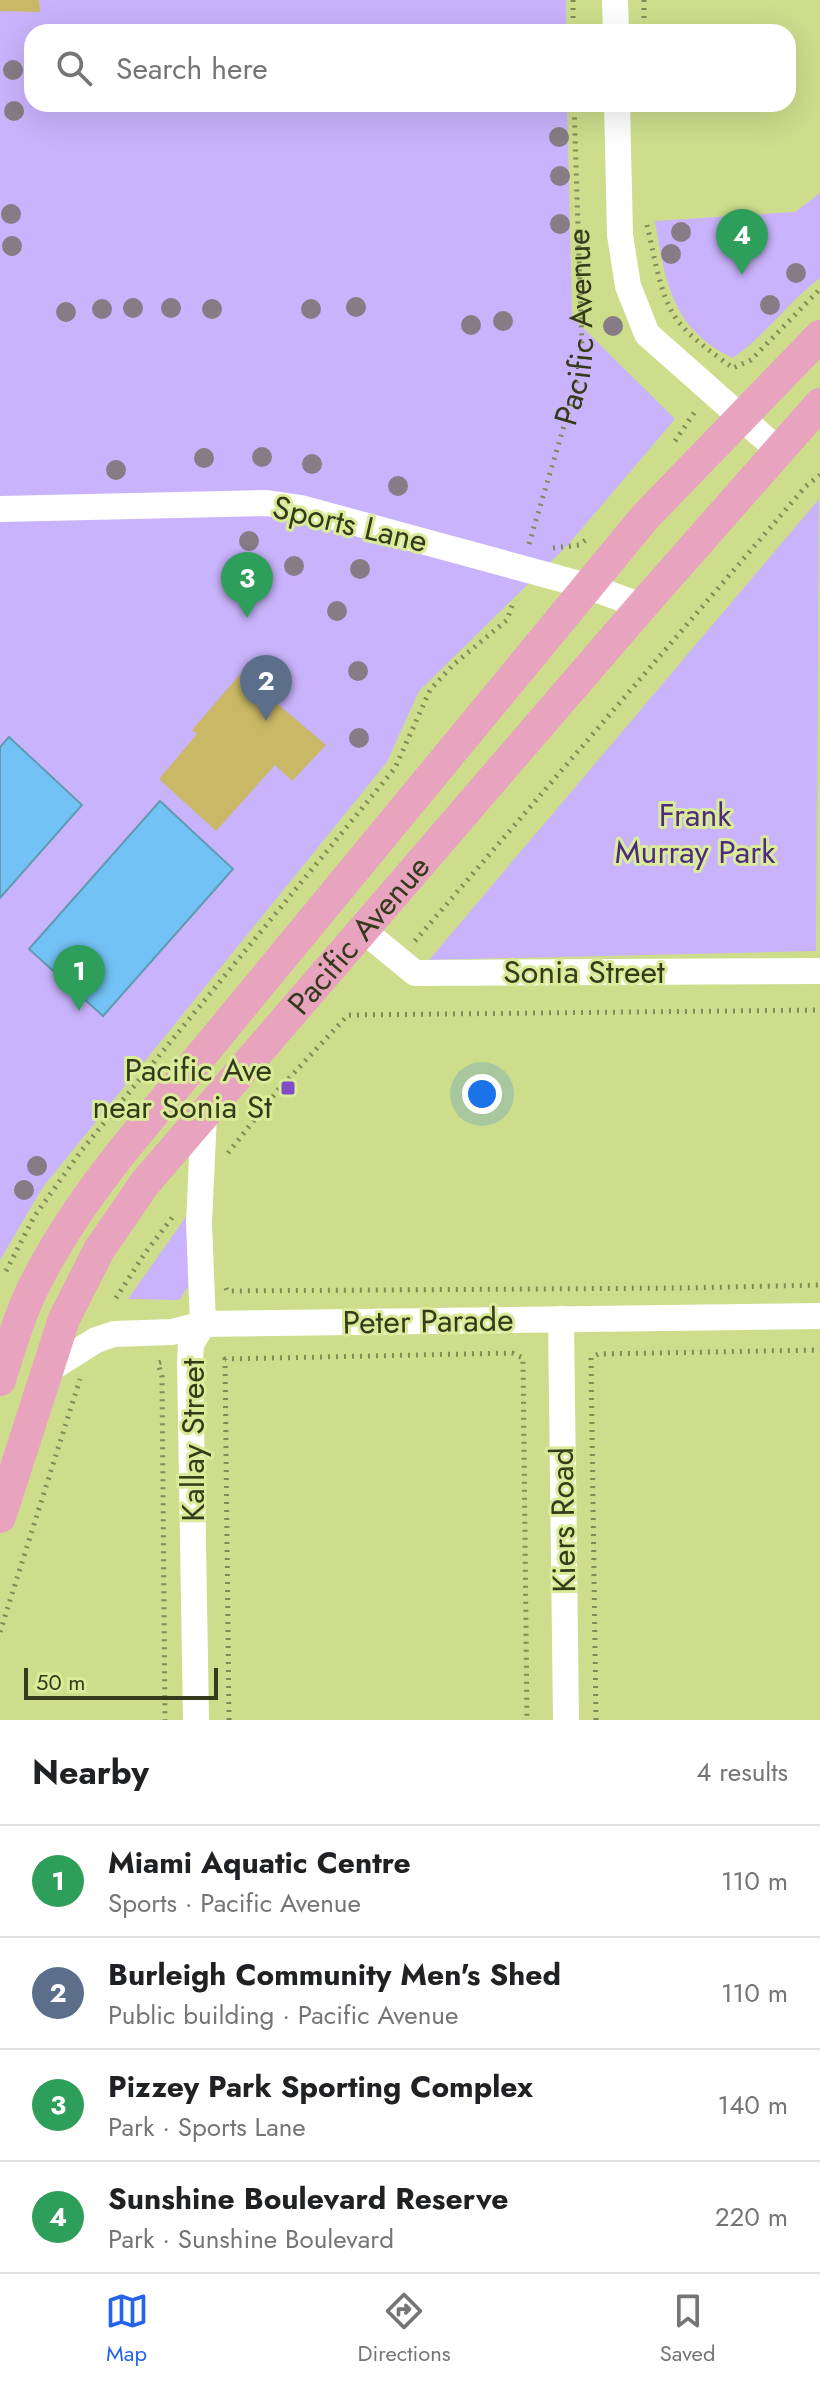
<!DOCTYPE html>
<meta charset="utf-8">
<style>
body{margin:0;font-family:Jost,sans-serif;background:#f2f2f2;color:#202124}
.scale{position:absolute;left:24px;bottom:20px;width:194px;box-sizing:border-box;padding-left:8px;border:4px solid #353b1a;border-top:0;font-size:22px;line-height:28px;white-space:nowrap;color:#353b1a;-webkit-text-stroke:6px #daeb99;paint-order:stroke}
.you{position:absolute;left:482px;top:1094px;width:28px;height:28px;margin:-20px;border:6px solid #fff;border-radius:50%;background:#1a73e8;box-shadow:0 0 0 12px #1a73e833}
.badge{display:grid;place-items:center;width:52px;height:52px;border-radius:50%;background:#2563eb;color:#fff;font-size:26px;font-weight:700}
.pin{position:absolute;translate:-50% -66px;filter:drop-shadow(0 2px 4px #0008)}
.pin::after{content:'';position:absolute;top:42px;width:28px;height:24px;background:inherit;clip-path:polygon(0 0,100% 0,50% 100%)}
.list{margin:0;padding:0;list-style:none}
h2{display:flex;justify-content:space-between;align-items:center;height:104px;margin:0;padding:0 32px;font-size:34px}
h2 small{font-size:26px;font-weight:400;color:#757577}
.list li{display:grid;grid-template-columns:52px 1fr auto;gap:24px;align-items:center;box-sizing:border-box;height:112px;padding:0 32px;border-top:2px solid #e0e0e0}
.list b{display:block;font-size:30px;white-space:nowrap}
.list p{margin:0;font-size:26px;white-space:nowrap;color:#757577}
.list em{font-size:26px;font-style:normal;color:#757577}
.icon{flex:none;width:44px;height:44px;fill:none;stroke:currentColor;stroke-width:2;stroke-linecap:round;stroke-linejoin:round}
.map{position:relative;flex:none;width:820px;height:1720px;overflow:hidden}
.search{position:absolute;background:#fff;box-shadow:0 8px 32px #0002;left:24px;right:24px;top:24px;height:88px;display:flex;align-items:center;gap:20px;box-sizing:border-box;padding:0 28px;border-radius:24px;color:#757577;font-size:30px}
.sheet{height:552px;background:#fff}
nav{display:flex;justify-content:space-around;align-items:center;box-sizing:border-box;height:112px;border-top:2px solid #e0e0e0;background:#fff;font-size:22px;color:#757577}
nav a{display:grid;justify-items:center;gap:4px}
nav .on{color:#2563eb}
.map>svg:first-child{display:block}
.green{fill:#c9b3fc}
.water{fill:#73c2f5;stroke:#609ab3;stroke-width:2}
.building{fill:#c9b865}
.lines{fill:none;stroke-linecap:round;stroke-linejoin:round}
.path{stroke:#818b53;stroke-width:5;stroke-dasharray:2 6;stroke-linecap:butt}
.minor{stroke:#fff;stroke-width:26}
.major{stroke:#e8a3be;stroke-width:32}
.tree{fill:#877c85}
.poi-dot{fill:#7d4ec7;stroke:#daeb99;stroke-width:3}
.labels{text-anchor:middle;dominant-baseline:central;stroke-width:6;stroke-linejoin:round;paint-order:stroke}
.street-label{font-size:32px;fill:#353b1a;stroke:#daeb99}
.park-label{font-size:32px;fill:#4d2c80;stroke:#daeb99}
.poi-label{font-size:32px;fill:#353b1a;stroke:#daeb99;text-anchor:end}
</style>
<div class="map">
<svg width="820" height="1720" viewBox="0 0 820 1720">
<rect width="100%" height="100%" fill="#cddd8c"/>
<path class="green" d="M0,0H566V32H32V104H567L572,317L675,419L567,546L419,691L387,762L43,1187L0,1260Z
M820,193V278C788,302 766,335 733,358C672,330 665,281 655,221L795,212Z
M819,499L816,951L429,960Z
M188,1214V1287L179,1300L128,1299Z"/>
<path class="water" d="M9,737L82,805L0,898V747Z
M160,801L233,869L103,1016L29,949Z"/>
<path class="building" d="M0,0H39L40,12L0,11Z
M241,673L326,745L292,781L275,765L216,831L159,779L197,734L192,730Z"/>
<g class="lines">
<g class="path">
<path d="M573,0V32"/>
<path d="M644,0V27"/>
<path d="M647,225C654,253 658,286 672,312C684,334 713,353 733,368L751,360L820,289"/>
<path d="M675,441L696,410"/>
<path id="s1" d="M529,544L579,375L582,348L574,104"/>
<path d="M553,548L579,545L588,538"/>
<path d="M415,941L806,486L820,475"/>
<path d="M228,1153L278,1090L348,1015L820,1010"/>
<path d="M6,1271L34,1217L81,1151L395,768L430,690L453,665L507,620L514,600"/>
<path d="M226,1288L227,1291L684,1288L820,1285"/>
<path d="M116,1298L145,1253L175,1214"/>
<path d="M161,1362L158,1363L162,1377L165,1720"/>
<path d="M0,1632L80,1379"/>
<path d="M229,1720L225,1359L512,1353L523,1358L527,1720"/>
<path d="M596,1720L591,1358L598,1354L820,1350"/>
</g>
<path class="minor" d="M615,0L616,32
M617,104L620,235L628,286L647,334L779,451
M0,509L267,503L301,508L587,586L642,606
M364,931L415,973L820,971
M561,1319L566,1720
M47,1371L96,1340L114,1334L172,1332L203,1324L820,1316
M196,1720L190,1361L191,1344L203,1324L199,1223L204,1114"/>
<g class="major">
<path d="M0,1380C9,1351 18,1320 31,1292C56,1240 89,1193 125,1148L645,517L820,336"/>
<path id="s2" d="M0,1517L64,1319L99,1250L145,1183L642,606L820,404"/>
</g>
</g>
<g class="tree">
<circle cx="13" cy="70" r="10"/>
<circle cx="14" cy="111" r="10"/>
<circle cx="559" cy="137" r="10"/>
<circle cx="560" cy="176" r="10"/>
<circle cx="11" cy="214" r="10"/>
<circle cx="560" cy="224" r="10"/>
<circle cx="681" cy="232" r="10"/>
<circle cx="12" cy="246" r="10"/>
<circle cx="671" cy="254" r="10"/>
<circle cx="796" cy="273" r="10"/>
<circle cx="770" cy="305" r="10"/>
<circle cx="356" cy="307" r="10"/>
<circle cx="133" cy="308" r="10"/>
<circle cx="171" cy="308" r="10"/>
<circle cx="102" cy="309" r="10"/>
<circle cx="212" cy="309" r="10"/>
<circle cx="311" cy="309" r="10"/>
<circle cx="66" cy="312" r="10"/>
<circle cx="503" cy="321" r="10"/>
<circle cx="471" cy="325" r="10"/>
<circle cx="613" cy="326" r="10"/>
<circle cx="262" cy="457" r="10"/>
<circle cx="204" cy="458" r="10"/>
<circle cx="312" cy="464" r="10"/>
<circle cx="116" cy="470" r="10"/>
<circle cx="398" cy="486" r="10"/>
<circle cx="249" cy="541" r="10"/>
<circle cx="294" cy="566" r="10"/>
<circle cx="360" cy="569" r="10"/>
<circle cx="337" cy="611" r="10"/>
<circle cx="358" cy="671" r="10"/>
<circle cx="359" cy="738" r="10"/>
<circle cx="37" cy="1166" r="10"/>
<circle cx="24" cy="1190" r="10"/>
</g>
<rect class="poi-dot" x="280" y="1080" width="16" height="16" rx="4"/>
<g class="labels">
<g class="street-label">
<text stroke="none"><textPath href="#s1" startOffset="224">Pacific Avenue</textPath></text>
<text transform="translate(350 524) rotate(13)">Sports Lane</text>
<text stroke="none"><textPath href="#s2" startOffset="694">Pacific Avenue</textPath></text>
<text x="584" y="972">Sonia Street</text>
<text transform="translate(428 1321) rotate(-1)">Peter Parade</text>
<text transform="translate(193 1440) rotate(-90)">Kallay Street</text>
<text transform="translate(563 1520) rotate(-91)">Kiers Road</text>
</g>
<g class="park-label">
<text x="695" y="815">Frank<tspan x="695" dy="37">Murray Park</tspan></text>
</g>
<g class="poi-label">
<text x="272" y="1070">Pacific Ave<tspan x="272" dy="37">near Sonia St</tspan></text>
</g>
</g>
</svg>
<div class="scale">50 m</div>
<div class="you"></div>
<div class="pin badge" style="left:79px;top:1011px;background:#2e9e5b">1</div>
<div class="pin badge" style="left:266px;top:721px;background:#5c6f8a">2</div>
<div class="pin badge" style="left:247px;top:618px;background:#2e9e5b">3</div>
<div class="pin badge" style="left:742px;top:275px;background:#2e9e5b">4</div>
<div class="search"><svg class="icon" aria-label="search" viewBox="0 0 24 24"><circle cx="10" cy="10" r="6"/><path d="M15 15l6 6"/></svg>Search here</div>
</div>
<section class="sheet">
<h2>Nearby<small>4 results</small></h2>
<ul class="list">
<li><span class="badge" style="background:#2e9e5b">1</span><div><b>Miami Aquatic Centre</b><p>Sports · Pacific Avenue</p></div><em>110 m</em></li>
<li><span class="badge" style="background:#5c6f8a">2</span><div><b>Burleigh Community Men's Shed</b><p>Public building · Pacific Avenue</p></div><em>110 m</em></li>
<li><span class="badge" style="background:#2e9e5b">3</span><div><b>Pizzey Park Sporting Complex</b><p>Park · Sports Lane</p></div><em>140 m</em></li>
<li><span class="badge" style="background:#2e9e5b">4</span><div><b>Sunshine Boulevard Reserve</b><p>Park · Sunshine Boulevard</p></div><em>220 m</em></li>
</ul>
</section>
<nav>
<a class="on"><svg class="icon" aria-label="map" viewBox="0 0 24 24"><path d="M3 6l6-2 6 2 6-2v14l-6 2-6-2-6 2zM9 4v14M15 6v14"/></svg>Map</a>
<a><svg class="icon" aria-label="directions" viewBox="0 0 24 24"><path d="M12 3l9 9-9 9-9-9zM9 14v-3h6M13 9l2 2-2 2"/></svg>Directions</a>
<a><svg class="icon" aria-label="saved" viewBox="0 0 24 24"><path d="M7 4h10v16l-5-4-5 4z"/></svg>Saved</a>
</nav>
